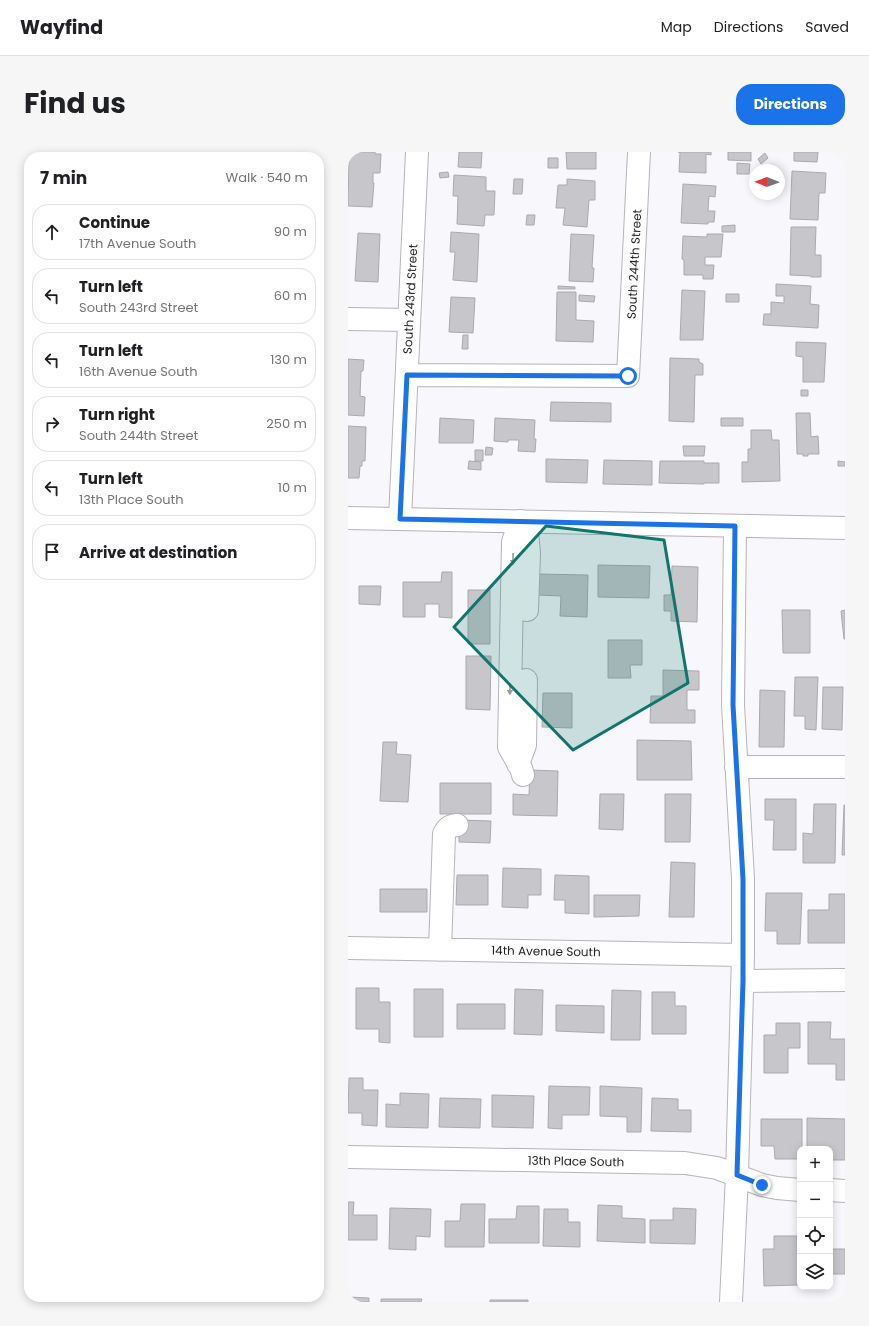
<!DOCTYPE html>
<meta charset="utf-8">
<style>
body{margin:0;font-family:Poppins,sans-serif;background:#f6f6f6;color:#202124}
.controls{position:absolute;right:12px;bottom:12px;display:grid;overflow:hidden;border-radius:8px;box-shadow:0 2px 10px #0003}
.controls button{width:36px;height:36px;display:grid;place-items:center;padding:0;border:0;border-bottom:1px solid #e0e0e0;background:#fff;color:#202124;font:20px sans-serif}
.compass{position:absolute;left:401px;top:12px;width:36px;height:36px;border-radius:50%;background:#fff;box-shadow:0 2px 10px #0003;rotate:271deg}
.stop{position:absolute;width:12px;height:12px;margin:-9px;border:3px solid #1a73e8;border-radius:50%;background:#fff}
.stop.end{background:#1a73e8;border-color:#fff;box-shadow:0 1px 4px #0008}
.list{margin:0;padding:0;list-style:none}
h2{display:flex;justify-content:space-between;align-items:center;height:52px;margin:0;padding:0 16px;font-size:17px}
h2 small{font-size:13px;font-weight:400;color:#757577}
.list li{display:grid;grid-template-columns:26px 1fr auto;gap:12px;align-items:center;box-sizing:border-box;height:56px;margin:0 8px 8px;padding:0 8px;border:1px solid #e0e0e0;border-radius:16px}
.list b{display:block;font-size:15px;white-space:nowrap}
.list p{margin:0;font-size:13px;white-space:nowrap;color:#757577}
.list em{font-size:13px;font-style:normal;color:#757577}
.icon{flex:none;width:22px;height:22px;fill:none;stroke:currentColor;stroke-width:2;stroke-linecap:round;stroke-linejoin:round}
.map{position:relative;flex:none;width:497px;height:1150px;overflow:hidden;border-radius:16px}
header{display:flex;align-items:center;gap:24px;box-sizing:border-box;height:56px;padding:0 20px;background:#fff;border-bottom:1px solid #e0e0e0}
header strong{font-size:19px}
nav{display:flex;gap:22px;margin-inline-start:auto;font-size:14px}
.intro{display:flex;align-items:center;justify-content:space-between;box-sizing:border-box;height:96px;padding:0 24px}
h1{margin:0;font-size:28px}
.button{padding:10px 18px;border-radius:16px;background:#1a73e8;color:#fff;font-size:14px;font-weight:700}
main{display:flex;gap:24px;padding:0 24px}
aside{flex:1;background:#fff;border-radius:16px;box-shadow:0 2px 10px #0003}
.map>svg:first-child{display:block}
.building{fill:#c7c6cb;stroke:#aaaaae}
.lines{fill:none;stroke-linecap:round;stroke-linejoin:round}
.minor-casing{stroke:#b5b4b9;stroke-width:24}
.major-casing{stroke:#b5b4b9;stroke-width:24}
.minor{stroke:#fff;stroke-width:22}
.major{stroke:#fff;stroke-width:22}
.oneway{fill:#9a9a9b}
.route{stroke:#1a73e8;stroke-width:5}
.marked{fill:#0f766e;fill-opacity:0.2;stroke:#0f766e;stroke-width:3;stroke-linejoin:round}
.labels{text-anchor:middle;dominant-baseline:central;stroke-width:4;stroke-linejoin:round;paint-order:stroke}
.street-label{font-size:12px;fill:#1e1e20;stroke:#fff}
</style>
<header>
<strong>Wayfind</strong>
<nav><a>Map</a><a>Directions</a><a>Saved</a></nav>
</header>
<div class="intro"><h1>Find us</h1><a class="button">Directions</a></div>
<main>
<aside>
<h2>7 min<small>Walk · 540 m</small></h2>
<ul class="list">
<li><svg class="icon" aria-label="ahead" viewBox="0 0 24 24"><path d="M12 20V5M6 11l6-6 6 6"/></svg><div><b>Continue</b><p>17th Avenue South</p></div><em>90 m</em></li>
<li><svg class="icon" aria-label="left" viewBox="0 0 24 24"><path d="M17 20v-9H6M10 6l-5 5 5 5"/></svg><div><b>Turn left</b><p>South 243rd Street</p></div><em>60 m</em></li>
<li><svg class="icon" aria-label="left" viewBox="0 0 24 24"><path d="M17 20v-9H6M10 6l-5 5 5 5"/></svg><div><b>Turn left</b><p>16th Avenue South</p></div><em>130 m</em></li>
<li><svg class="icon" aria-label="right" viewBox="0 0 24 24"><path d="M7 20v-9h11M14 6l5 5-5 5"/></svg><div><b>Turn right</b><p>South 244th Street</p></div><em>250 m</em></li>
<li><svg class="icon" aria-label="left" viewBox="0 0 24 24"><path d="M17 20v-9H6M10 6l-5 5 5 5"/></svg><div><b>Turn left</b><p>13th Place South</p></div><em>10 m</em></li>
<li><svg class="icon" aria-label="arrive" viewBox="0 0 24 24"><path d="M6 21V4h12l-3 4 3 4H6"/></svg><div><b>Arrive at destination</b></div></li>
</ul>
</aside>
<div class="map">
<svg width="497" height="1150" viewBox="0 0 497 1150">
<rect width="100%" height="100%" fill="#f8f7fc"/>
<path class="building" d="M2,0H27V2H33L32,21H25V31H26L24,55L0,54L1,8H0V2H2Z
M111,0H134L133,16L110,15Z
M218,0H248V17H219Z
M330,0H363V3L358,2V21L331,20L332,0Z
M380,0H403V9L380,8Z
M446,0H470L469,10L446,9Z
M417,1L420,6L413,12L410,7Z
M200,6H210V16H200Z
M389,11L402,12L401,22H389Z
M444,19L478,21L477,41H471L470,68L442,67Z
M100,20L101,25L92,26L91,21Z
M106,23L138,25V39H147L146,63H137L136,74L109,72L110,44H105Z
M166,27H175L174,42H165Z
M219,27L247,29V48H241L239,75L215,73L217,56H208L210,33H219Z
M335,32L368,34L367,45L361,44L360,59H367L366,70H360V72L333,71Z
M179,63H187L186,73H178Z
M387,73V80H374V74Z
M443,75H468L467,103H473V125H463V124L442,123Z
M103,80L131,82L129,130L105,128L107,100H102Z
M10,81L32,82L30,130L7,129Z
M223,82L246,83L244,116H246L245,130L221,129Z
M359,82H375L373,105H357V113H366L365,127H355V123H336V108L334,107L335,84L359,85Z
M428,132L463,134L462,152L471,153L470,176L415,173L416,162H423V150L436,151V144H428Z
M210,134L227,135V137H210Z
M334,138L357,139L355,188H332Z
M209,140H228V168L246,169L245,190L208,189Z
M378,142H391V150H378Z
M231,143L247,144L246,150L231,149Z
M103,145L127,146L125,181L101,180Z
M115,183H120V197H114Z
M448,190L478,191L476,230H455V205L448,204Z
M322,206L351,207V210L355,212V223H347L346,270L321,269Z
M0,207L16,208L15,219H13L12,244L17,245L16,264L0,263Z
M453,238H460V244H453Z
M203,250L263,251V270L202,269Z
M448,261H462L463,285L470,284L471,302H460V304H455V302H449Z
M92,266L126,268L125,291H91Z
M147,266L187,268L186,287H188L187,300L170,299L171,288H160V290L146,289Z
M373,266H395V274H373Z
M0,274L18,275L17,309H14V314H12L11,326H0Z
M403,278H423L424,288H431L432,329L394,330V310H400V297H403Z
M335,294H357L356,304H336Z
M138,295L145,296L144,303H137Z
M127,298H135V309H127Z
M198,307L240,308L239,331L198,330Z
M256,308L304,309V333L255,332Z
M121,309L133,310V318L120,317Z
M312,309H356V311H371V331H356V332L311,331Z
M490,309L497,310V314H490Z
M250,413L302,414L301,446L250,445Z
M324,414L350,415L349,470L323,469V459H316V443H323Z
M94,420H104V466L91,465V452H77V465H55V430H93Z
M190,422L240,423L239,465L212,464L213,444L189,443Z
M11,434H33L32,453L11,452Z
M120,438H142V492H120Z
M434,458H462V501H435Z
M497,458V487H496L493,459Z
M260,488H294V513H282L283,526H260Z
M118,504H143L142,558L118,557Z
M315,518L351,519V538H339V558H347V571H302L303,544H315Z
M447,525H470L468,578L457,577V564H446Z
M475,535H495L494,578L474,577Z
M412,538L437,539L436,595H411Z
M195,541H224V576L194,575Z
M289,588L343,589L344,628H289Z
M35,590H49L48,602L63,603L60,650L32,649Z
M182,618L210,619L209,664L165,663V642L181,643Z
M92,631H143V662H92Z
M252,642H276L275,678L251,677Z
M317,642H343L342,690H317Z
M417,647H448V698H425L426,668H417Z
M466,652H488L487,711H455V681L465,682Z
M496,653H497V703H494Z
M111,668L143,669L142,691L111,690Z
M323,710L347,711L346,765H321Z
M155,716L193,717V743H180V756L154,755Z
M109,723H140V753H108Z
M207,723L241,724V762L217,761V748H206Z
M32,737H79V760H32Z
M418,741H454L452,792H429V779H417Z
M481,742H497V791H460V758H481Z
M246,743H292L291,764L246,765Z
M8,836H31V850H42V891L31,890V877H8Z
M66,837H95V885H66Z
M167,837L195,838L194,883L166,882Z
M264,838L293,839L292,888H263Z
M304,840H327V854H338V882H304Z
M109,852H157V877H109Z
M208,853L256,854V881L208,879Z
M460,870H483L482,887H497V928H488V912H460Z
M428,871H452V896H440V921H416V883H428Z
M1,926H15V938H30L29,974L14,973V961H0Z
M201,934L242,935L241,963H214V977L200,976Z
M252,934L294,936L293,980H279V965L252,964Z
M52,941L81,942L80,976L38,975V952L52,953Z
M144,943L186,944L185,976L144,975Z
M92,946L133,947L132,976L91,975Z
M304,946L330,947V958H343V980L303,979Z
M459,966L497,967V1008H482V997H459Z
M413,967H454V997H452V1007H427L426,994H413Z
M0,1050H6L5,1063H29V1088H0Z
M113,1052H137L136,1095H97V1069H112Z
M250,1053L274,1054V1066L297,1067V1091L249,1089Z
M169,1054H191V1091H141V1067H168Z
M42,1056L83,1057L82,1085L68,1084V1098L41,1097Z
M325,1056L348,1057L347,1092L302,1091V1068H325Z
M196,1057H220V1070H232V1095L195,1094Z
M426,1084H449L450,1133L416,1134L415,1097H426Z
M482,1097H497V1122H482Z
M0,1145L21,1146V1150H0Z
M33,1147H74L73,1150H33Z
M142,1148H180V1150H142Z"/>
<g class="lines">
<defs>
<path id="minor" d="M0,167L61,168
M59,223L280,224L291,0
M52,367L69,0
M172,369L165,390L161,595L173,616L175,623
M178,370L181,401L179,458
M170,612L177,593L178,528
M388,615H497
M0,796L395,803
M92,798L96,682C99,676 101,674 109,673
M395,829L497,828
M0,1005L337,1011L369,1016L414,1033L429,1036L452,1038
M482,1038L497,1039
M383,1150L389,1023L395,803V727L385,553L387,374"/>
<path id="major" d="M0,366L497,376"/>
</defs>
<use href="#minor" class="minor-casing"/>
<use href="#major" class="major-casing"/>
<use href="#minor" class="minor"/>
<use href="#major" class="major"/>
</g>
<defs><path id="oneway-solid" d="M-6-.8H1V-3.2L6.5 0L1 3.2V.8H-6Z"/></defs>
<g class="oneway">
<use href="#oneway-solid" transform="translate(165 407) rotate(91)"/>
<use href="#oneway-solid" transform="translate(162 537) rotate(91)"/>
</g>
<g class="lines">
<path class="route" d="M280,224L59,223L52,367L387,374L385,553L395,727V829L389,1023L414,1033"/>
</g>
<path class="marked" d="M198,374L316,388L340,531L225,598L106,475Z"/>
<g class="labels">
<g class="street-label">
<text transform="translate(286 112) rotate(-87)">South 244th Street</text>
<text transform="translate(62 147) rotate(-87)">South 243rd Street</text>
<text transform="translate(198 799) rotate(1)">14th Avenue South</text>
<text transform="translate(228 1009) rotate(1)">13th Place South</text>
</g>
</g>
</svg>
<div class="controls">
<button>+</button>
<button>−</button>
<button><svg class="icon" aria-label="locate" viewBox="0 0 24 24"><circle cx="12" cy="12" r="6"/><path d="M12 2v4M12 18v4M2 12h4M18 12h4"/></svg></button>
<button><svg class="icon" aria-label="layers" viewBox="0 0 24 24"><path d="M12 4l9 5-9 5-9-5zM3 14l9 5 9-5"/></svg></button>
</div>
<svg class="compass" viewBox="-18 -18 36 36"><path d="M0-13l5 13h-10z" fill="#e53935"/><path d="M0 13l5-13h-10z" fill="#757577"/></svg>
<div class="stop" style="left:280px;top:224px"></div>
<div class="stop end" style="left:414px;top:1033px"></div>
</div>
</main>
